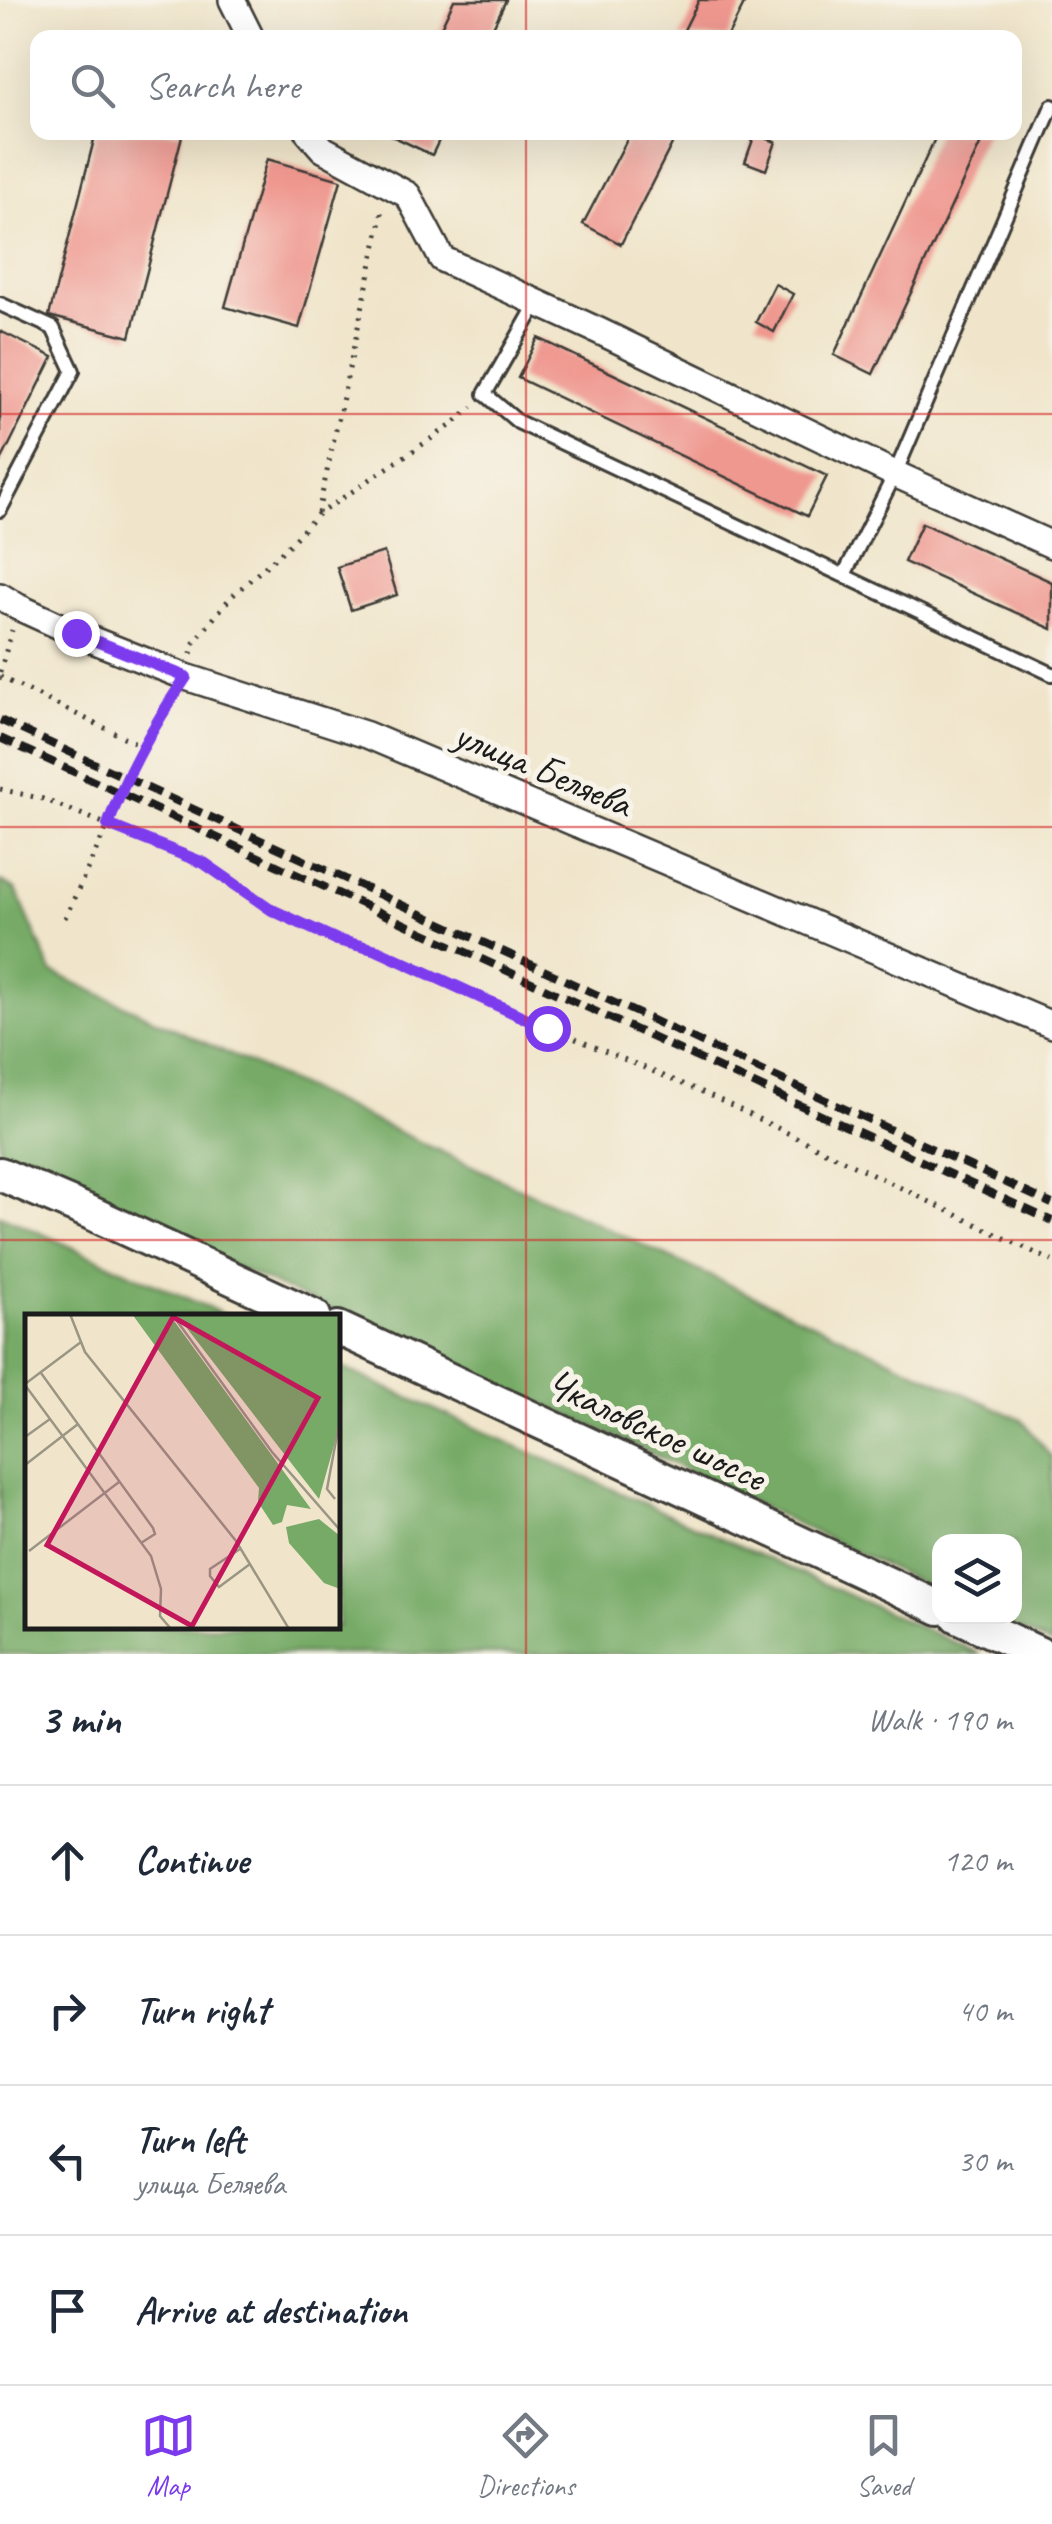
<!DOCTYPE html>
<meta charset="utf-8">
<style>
body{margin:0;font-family:Caveat,sans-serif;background:#f2f2f3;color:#1f2937}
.controls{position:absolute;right:30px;bottom:30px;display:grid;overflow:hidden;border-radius:20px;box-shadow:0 10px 40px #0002}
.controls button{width:90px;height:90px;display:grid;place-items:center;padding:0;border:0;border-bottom:2px solid #e0e1e3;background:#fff;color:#1f2937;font:50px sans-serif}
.stop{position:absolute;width:30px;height:30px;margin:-22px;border:8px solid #7c3aed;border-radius:50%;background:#fff}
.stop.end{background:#7c3aed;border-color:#fff;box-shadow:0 2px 10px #0008}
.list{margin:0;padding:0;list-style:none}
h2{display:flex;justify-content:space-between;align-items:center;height:130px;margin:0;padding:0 40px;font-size:42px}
h2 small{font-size:32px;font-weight:400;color:#747a83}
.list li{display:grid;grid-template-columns:65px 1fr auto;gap:30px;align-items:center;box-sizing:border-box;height:150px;padding:0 40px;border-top:2px solid #e0e1e3}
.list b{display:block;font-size:38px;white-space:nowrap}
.list p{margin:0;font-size:32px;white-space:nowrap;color:#747a83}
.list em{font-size:32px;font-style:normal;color:#747a83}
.icon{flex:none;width:55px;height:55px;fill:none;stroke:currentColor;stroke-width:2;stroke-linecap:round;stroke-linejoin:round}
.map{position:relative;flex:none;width:1052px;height:1654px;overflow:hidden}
.search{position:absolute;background:#fff;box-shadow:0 10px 40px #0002;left:30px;right:30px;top:30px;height:110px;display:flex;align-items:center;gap:25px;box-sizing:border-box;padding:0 35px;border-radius:20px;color:#747a83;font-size:38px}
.sheet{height:730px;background:#fff}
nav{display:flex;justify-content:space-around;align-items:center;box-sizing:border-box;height:140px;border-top:2px solid #e0e1e3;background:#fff;font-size:28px;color:#747a83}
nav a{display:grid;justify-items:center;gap:5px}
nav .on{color:#7c3aed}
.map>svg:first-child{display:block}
.forest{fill:#76aa66;stroke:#496341;stroke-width:2.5}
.building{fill:#ef9890}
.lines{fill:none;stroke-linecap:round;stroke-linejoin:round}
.service-casing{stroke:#3c3a36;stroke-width:18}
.minor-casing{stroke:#3c3a36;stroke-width:30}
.tertiary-casing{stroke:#3c3a36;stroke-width:38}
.path{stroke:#3c3a36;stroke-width:5;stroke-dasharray:2.5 8;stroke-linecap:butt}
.service{stroke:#fff;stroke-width:12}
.minor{stroke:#fff;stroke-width:25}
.tertiary{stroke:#fff;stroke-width:32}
.rail{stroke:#1c1c1c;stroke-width:8;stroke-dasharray:15 8;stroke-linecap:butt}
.route{stroke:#7c3aed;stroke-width:12}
.grid{fill:none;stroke:#d62828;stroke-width:2.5;stroke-opacity:0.55}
.labels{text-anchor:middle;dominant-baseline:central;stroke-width:10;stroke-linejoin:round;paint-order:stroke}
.street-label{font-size:40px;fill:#1c1c1c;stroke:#f7f3e8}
.inset-road{fill:none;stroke:#9b9584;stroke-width:2.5}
.view{fill:#c2185b;fill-opacity:0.15;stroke:#c2185b;stroke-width:5}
.inset-edge{fill:none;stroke:#1c1c1c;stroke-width:5}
</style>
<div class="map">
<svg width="1052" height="1654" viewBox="0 0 1052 1654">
<rect width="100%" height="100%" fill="#f7f3e8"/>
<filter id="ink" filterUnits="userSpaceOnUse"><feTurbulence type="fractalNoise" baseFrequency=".01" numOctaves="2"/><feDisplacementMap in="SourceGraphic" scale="20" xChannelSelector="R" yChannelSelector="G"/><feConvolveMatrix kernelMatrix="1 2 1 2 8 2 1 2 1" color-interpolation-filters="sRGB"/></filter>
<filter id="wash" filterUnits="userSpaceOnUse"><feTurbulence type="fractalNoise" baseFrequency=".0048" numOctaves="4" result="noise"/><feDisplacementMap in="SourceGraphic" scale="40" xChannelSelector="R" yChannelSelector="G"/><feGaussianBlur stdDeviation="2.25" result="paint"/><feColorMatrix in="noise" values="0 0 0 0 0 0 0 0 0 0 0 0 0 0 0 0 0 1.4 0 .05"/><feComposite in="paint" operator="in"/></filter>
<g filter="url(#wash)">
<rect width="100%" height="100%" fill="#f0e5ca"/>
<path class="forest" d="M0,881L16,890L52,972L1022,1420L1052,1458V1645L992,1617L1014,1616V1542H940L939,1592L623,1440L0,1162Z
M0,1215L227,1316H28V1626H338V1366L980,1654H0Z"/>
<g id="blocks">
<path class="building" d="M454,0H506L488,38H436Z
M699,0H736L744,4L727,38H680Z
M96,132H183L130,337L49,316Z
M384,132H443L432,155Z
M631,132H678L621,244L583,224Z
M938,132H986L873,374L834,355Z
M755,134L776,142L766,170L745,162Z
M267,159L341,180L299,328L225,307Z
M775,284L793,294L774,332L756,322Z
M0,331L53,357L0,463Z
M538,338L827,476L807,516L518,378Z
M922,523L1052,582V629L904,562Z
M384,552L397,595L351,610L337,567Z"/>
</g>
</g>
<g filter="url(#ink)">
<use href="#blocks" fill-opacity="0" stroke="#3c3a36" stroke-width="2.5"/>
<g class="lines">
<defs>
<path id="service" d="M537,303L485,394L518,422L1052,674
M0,304L53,328L73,371L0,510
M844,575L895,474L1052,106"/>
<path id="minor" d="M232,0L251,38
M308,132L323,149L408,195L442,259L599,331L895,474L1052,545
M0,596L18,607L75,633L186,677L367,735L1052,1025"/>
<path id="tertiary" d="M0,1174L89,1212L314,1316
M338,1328L940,1608
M958,1616L1040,1654"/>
</defs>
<use href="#service" class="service-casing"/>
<use href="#minor" class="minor-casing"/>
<use href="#tertiary" class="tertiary-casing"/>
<path class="path" d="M318,513L382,216L380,211
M191,654L193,644L230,598L286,548L317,515L453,424L472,407
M0,672L12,630
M0,677L142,746
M0,789L43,799L204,863L272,910L337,940L377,950L547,1027L707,1094L1052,1261
M65,918L108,825L126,778L151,730L173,696"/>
<use href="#service" class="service"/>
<use href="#minor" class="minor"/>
<use href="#tertiary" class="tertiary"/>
<path class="rail" d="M0,720L1052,1204
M0,738L1052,1221"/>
</g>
</g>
<g class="lines" filter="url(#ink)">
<path class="route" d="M76,633L186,677C154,725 127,771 108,825L204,863L272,910L337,940L377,950L547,1028"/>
</g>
<path class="grid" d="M526,0V38M526,132V1654M0,414H1052M0,827H1052M0,1240H1052"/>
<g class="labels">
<g class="street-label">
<text transform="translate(543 769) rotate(23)">улица Беляева</text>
<text transform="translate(656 1430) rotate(25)">Чкаловское шоссе</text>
</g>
</g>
<g transform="translate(25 1314)">
<rect width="315" height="315" fill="#f0e5ca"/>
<path d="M107,0H144L286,195L262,191L257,208L248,211L233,188L234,174ZM151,0H315V110L294,185ZM294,205L315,222V275L299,269L264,229L261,213Z" fill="#76aa66"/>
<path class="inset-road" d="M45,0L60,38L211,227L264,315M147,0L247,138L315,216M16,59L128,214L130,220L116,229M0,70L56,28M0,71L126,242L136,275L135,302L146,315M0,123L25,105M0,151L53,110M310,185L302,175L315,105M215,235L185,255V262L194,273L225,250M4,237L94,168"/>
<path class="view" d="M148,3L293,84L167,312L22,231Z"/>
<rect width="315" height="315" class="inset-edge"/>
</g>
</svg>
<div class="controls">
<button><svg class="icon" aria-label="layers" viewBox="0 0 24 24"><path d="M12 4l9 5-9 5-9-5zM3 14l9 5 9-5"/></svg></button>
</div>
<div class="stop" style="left:547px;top:1028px"></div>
<div class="stop end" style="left:76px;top:633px"></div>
<div class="search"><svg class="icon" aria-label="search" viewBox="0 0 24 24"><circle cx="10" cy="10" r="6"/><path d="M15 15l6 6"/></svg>Search here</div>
</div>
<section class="sheet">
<h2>3 min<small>Walk · 190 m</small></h2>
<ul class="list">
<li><svg class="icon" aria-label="ahead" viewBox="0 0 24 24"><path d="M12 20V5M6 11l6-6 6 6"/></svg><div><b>Continue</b></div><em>120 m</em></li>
<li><svg class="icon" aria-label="right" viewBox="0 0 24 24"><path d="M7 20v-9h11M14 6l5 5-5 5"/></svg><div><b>Turn right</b></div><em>40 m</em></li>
<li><svg class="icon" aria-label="left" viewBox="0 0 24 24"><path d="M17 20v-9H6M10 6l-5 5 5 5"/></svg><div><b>Turn left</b><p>улица Беляева</p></div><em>30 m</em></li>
<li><svg class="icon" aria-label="arrive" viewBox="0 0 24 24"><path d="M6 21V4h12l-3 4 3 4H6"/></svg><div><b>Arrive at destination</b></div></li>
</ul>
</section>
<nav>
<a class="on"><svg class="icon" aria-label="map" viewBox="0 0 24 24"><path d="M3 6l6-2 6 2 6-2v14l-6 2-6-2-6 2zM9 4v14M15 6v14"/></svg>Map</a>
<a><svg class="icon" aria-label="directions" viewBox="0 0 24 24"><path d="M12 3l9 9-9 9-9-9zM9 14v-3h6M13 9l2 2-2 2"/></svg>Directions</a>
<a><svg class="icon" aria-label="saved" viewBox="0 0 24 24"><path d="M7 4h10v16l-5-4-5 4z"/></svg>Saved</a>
</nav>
